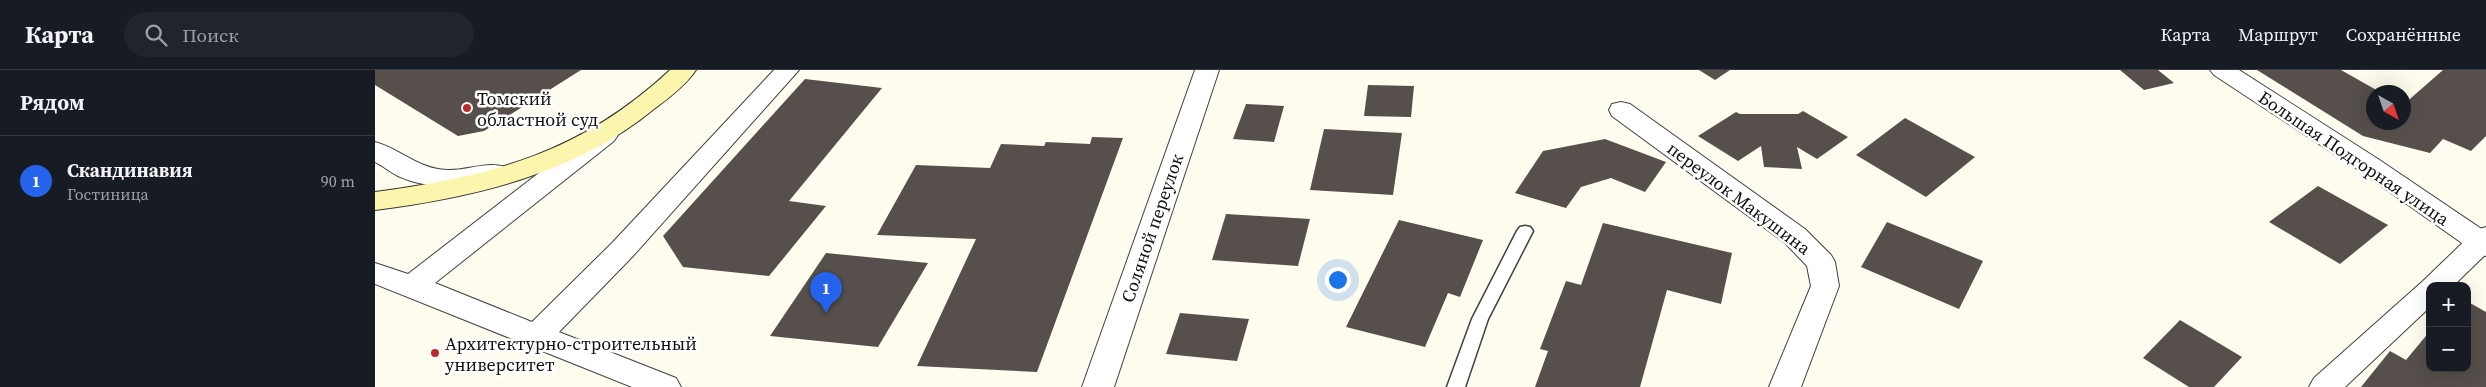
<!DOCTYPE html>
<html lang="ru">
<meta charset="utf-8">
<style>
body{margin:0;font-family:"Source Serif 4",serif;background:#20242c;color:#f1f3f6}
.controls{position:absolute;right:15px;bottom:15px;display:grid;overflow:hidden;border-radius:10px;box-shadow:0 5px 20px #0002}
.controls button{width:45px;height:45px;display:grid;place-items:center;padding:0;border:0;border-bottom:1px solid #363941;background:#171b24;color:#f1f3f6;font:25px sans-serif}
.compass{position:absolute;left:1991px;top:15px;width:45px;height:45px;border-radius:50%;background:#171b24;box-shadow:0 5px 20px #0002;rotate:140deg}
.you{position:absolute;left:962px;top:209px;width:18px;height:18px;margin:-12px;border:4px solid #fff;border-radius:50%;background:#1a73e8;box-shadow:0 0 0 8px #1a73e833}
.badge{display:grid;place-items:center;width:32px;height:32px;border-radius:50%;background:#2563eb;color:#fff;font-size:16px;font-weight:700}
.pin{position:absolute;translate:-50% -41px;filter:drop-shadow(0 1px 2px #0008)}
.pin::after{content:'';position:absolute;top:26px;width:18px;height:15px;background:inherit;clip-path:polygon(0 0,100% 0,50% 100%)}
.list{margin:0;padding:0;list-style:none}
h2{display:flex;justify-content:space-between;align-items:center;height:65px;margin:0;padding:0 20px;font-size:21px}
h2 small{font-size:16px;font-weight:400;color:#9ea1a6}
.list li{display:grid;grid-template-columns:32px 1fr auto;gap:15px;align-items:center;box-sizing:border-box;height:90px;padding:0 20px;border-top:1px solid #363941}
.list b{display:block;font-size:19px;white-space:nowrap}
.list p{margin:0;font-size:16px;white-space:nowrap;color:#9ea1a6}
.list em{font-size:16px;font-style:normal;color:#9ea1a6}
.icon{flex:none;width:28px;height:28px;fill:none;stroke:currentColor;stroke-width:2;stroke-linecap:round;stroke-linejoin:round}
.map{position:relative;flex:none;width:2111px;height:317px;overflow:hidden}
header{display:flex;align-items:center;gap:30px;box-sizing:border-box;height:70px;padding:0 25px;background:#171b24;border-bottom:1px solid #363941}
header strong{font-size:24px}
nav{display:flex;gap:28px;margin-inline-start:auto;font-size:18px}
.search{width:350px;height:45px;background:#20242c;display:flex;align-items:center;gap:12px;box-sizing:border-box;padding:0 18px;border-radius:28px;color:#9ea1a6;font-size:19px}
main{display:flex}
aside{flex:1;background:#171b24}
.map>svg:first-child{display:block}
.building{fill:#564f4b}
.lines{fill:none;stroke-linecap:round;stroke-linejoin:round}
.service-casing{stroke:#414141;stroke-width:3}
.minor-casing{stroke:#414141;stroke-width:2}
.tertiary-casing{stroke:#414141;stroke-width:2}
.secondary-casing{stroke:#303030;stroke-width:2}
.service{fill:#fff;fill-rule:evenodd}
.minor{fill:#fff;fill-rule:evenodd}
.tertiary{fill:#fff;fill-rule:evenodd}
.secondary{fill:#fbf5ad;fill-rule:evenodd}
.poi-dot{fill:#b82b2e;stroke:#fff;stroke-width:2}
.labels{text-anchor:middle;dominant-baseline:central;stroke-width:5;stroke-linejoin:round;paint-order:stroke}
.poi-label{font-size:18px;fill:#0e0e0e;stroke:#fff;text-anchor:start}
.street-label{font-size:18px;fill:#0e0e0e;stroke:#fff}
</style>
<header>
<strong>Карта</strong>
<div class="search"><svg class="icon" aria-label="search" viewBox="0 0 24 24"><circle cx="10" cy="10" r="6"/><path d="M15 15l6 6"/></svg>Поиск</div>
<nav><a>Карта</a><a>Маршрут</a><a>Сохранённые</a></nav>
</header>
<main>
<aside>
<h2>Рядом<small></small></h2>
<ul class="list">
<li><span class="badge">1</span><div><b>Скандинавия</b><p>Гостиница</p></div><em>90 m</em></li>
</ul>
</aside>
<div class="map">
<svg width="2111" height="317" viewBox="0 0 2111 317">
<rect width="100%" height="100%" fill="#fefcef"/>
<path class="building" d="M0,0H206L109,61L83,66L0,15Z
M1324,0H1355L1340,10Z
M1745,0H1783L1799,13L1769,20Z
M1882,0H1966L2005,22H1998V52H2028V35L2068,0H2111V66L2096,81L2068,69L2055,83L1988,66Z
M430,9L507,18L414,131L451,136L394,206L308,197L288,166Z
M993,15L1039,16L1036,47L989,46Z
M871,34L909,36L899,72L858,69Z
M1428,41L1473,67L1442,89L1422,77L1427,99L1389,97L1386,76L1363,91L1323,66L1361,42L1365,44H1423Z
M1530,48L1600,87L1551,127L1481,85Z
M949,59L1027,63L1018,125L935,120Z
M717,67L748,68L662,302L542,296L601,169L502,165L541,95L615,98L626,74L669,76L671,72L715,74Z
M1230,69L1291,92L1270,122L1236,108L1206,117L1191,138L1140,123L1168,81Z
M1943,116L2013,155L1965,194L1894,152Z
M851,144L935,149L923,196L837,190Z
M1024,150L1108,170L1085,227L1073,223L1050,277L971,257Z
M1512,152L1608,191L1584,239L1486,197Z
M1228,153L1357,183L1346,234L1292,220L1265,317H1160L1173,281L1165,279L1191,211L1206,215Z
M451,183L553,193L503,277L395,266Z
M2095,233L2111,242V317H1986L2015,281L2031,290L2055,261V298H2092V237Z
M805,243L874,249L862,291L791,284Z
M1805,250L1867,287L1839,317H1814L1768,288Z"/>
<g class="lines">
<defs>
<path id="service" d="M1150,156L1155,157L1158,161L1113,249L1090,317H1072L1097,249L1142,161L1145,157Z"/>
<path id="minor" d="M399,0H424L258,186L184,262L301,308L306,317H257L0,214V193L33,204L221,59L230,57L239,59L243,65L239,71L60,213L157,252L238,172Z
M820,0H844L739,317H707Z
M1246,32L1255,34L1430,159L1456,185L1460,192L1464,216L1426,317H1394L1436,216L1432,196L1410,173L1237,46L1234,40L1237,34Z
M0,72C26,79 43,99 72,100C92,101 111,91 130,97L134,103L130,109C97,119 56,121 23,106C15,102 8,96 0,92Z
M2111,157V184L2078,216H2055V237L1970,317H1934L1939,308L2048,211L2101,160Z"/>
<path id="tertiary" d="M1835,0H1864L2003,89L2111,162V186L2101,183L1985,101L1839,5Z"/>
<path id="secondary" d="M295,0H321C311,15 294,28 279,39C200,104 100,127 0,140V122C118,106 206,83 295,0Z"/>
</defs>
<use href="#service" class="service-casing"/>
<use href="#minor" class="minor-casing"/>
<use href="#tertiary" class="tertiary-casing"/>
<use href="#secondary" class="secondary-casing"/>
<use href="#service" class="service"/>
<use href="#minor" class="minor"/>
<use href="#tertiary" class="tertiary"/>
<use href="#secondary" class="secondary"/>
</g>
<g class="poi-dot">
<circle cx="92" cy="38" r="5"/>
<circle cx="60" cy="283" r="5"/>
</g>
<g class="labels">
<g class="poi-label">
<text x="102" y="28">Томский<tspan x="102" dy="21">областной суд</tspan></text>
<text x="70" y="273">Архитектурно-строительный<tspan x="70" dy="21">университет</tspan></text>
</g>
<g class="street-label">
<text transform="translate(1979 88) rotate(34)">Большая Подгорная улица</text>
<text transform="translate(1364 128) rotate(37)">переулок Макушина</text>
<text transform="translate(777 158) rotate(-71)">Соляной переулок</text>
</g>
</g>
</svg>
<div class="controls">
<button>+</button>
<button>−</button>
</div>
<svg class="compass" viewBox="-18 -18 36 36"><path d="M0-13l5 13h-10z" fill="#e53935"/><path d="M0 13l5-13h-10z" fill="#9ea1a6"/></svg>
<div class="you"></div>
<div class="pin badge" style="left:451px;top:243px">1</div>
</div>
</main>
